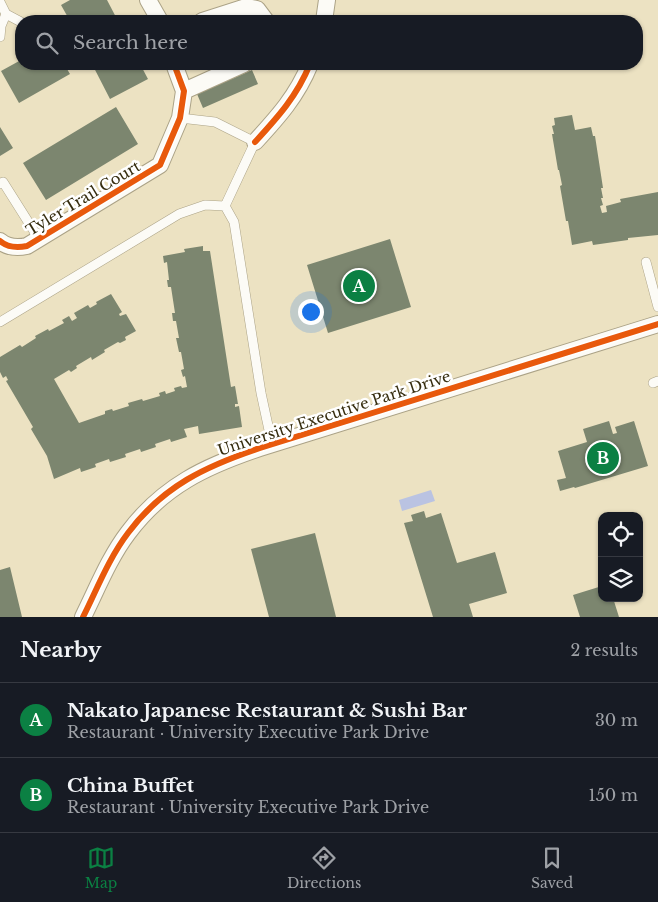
<!DOCTYPE html>
<meta charset="utf-8">
<style>
body{margin:0;font-family:"Libre Baskerville",serif;background:#242831;color:#f1f3f6}
.controls{position:absolute;right:15px;bottom:15px;display:grid;overflow:hidden;border-radius:10px;box-shadow:0 1px 4px #0004}
.controls button{width:45px;height:45px;display:grid;place-items:center;padding:0;border:0;border-bottom:1px solid #363941;background:#171b24;color:#f1f3f6;font:25px sans-serif}
.you{position:absolute;left:310px;top:311px;width:18px;height:18px;margin:-12px;border:4px solid #fff;border-radius:50%;background:#1a73e8;box-shadow:0 0 0 8px #1a73e833}
.badge{display:grid;place-items:center;width:32px;height:32px;border-radius:50%;background:#0b8043;color:#fff;font-size:16px;font-weight:700}
.pin{position:absolute;translate:-50% -50%;border:2px solid #fff;box-shadow:0 1px 5px #0006}
.list{margin:0;padding:0;list-style:none}
h2{display:flex;justify-content:space-between;align-items:center;height:65px;margin:0;padding:0 20px;font-size:21px}
h2 small{font-size:16px;font-weight:400;color:#9ea1a6}
.list li{display:grid;grid-template-columns:32px 1fr auto;gap:15px;align-items:center;box-sizing:border-box;height:75px;padding:0 20px;border-top:1px solid #363941}
.list b{display:block;font-size:19px;white-space:nowrap}
.list p{margin:0;font-size:16px;white-space:nowrap;color:#9ea1a6}
.list em{font-size:16px;font-style:normal;color:#9ea1a6}
.icon{flex:none;width:28px;height:28px;fill:none;stroke:currentColor;stroke-width:2;stroke-linecap:round;stroke-linejoin:round}
.map{position:relative;flex:none;width:658px;height:617px;overflow:hidden}
.search{position:absolute;background:#171b24;box-shadow:0 1px 4px #0004;left:15px;right:15px;top:15px;height:55px;display:flex;align-items:center;gap:12px;box-sizing:border-box;padding:0 18px;border-radius:20px;color:#9ea1a6;font-size:19px}
.sheet{height:215px;background:#171b24}
nav{display:flex;justify-content:space-around;align-items:center;box-sizing:border-box;height:70px;border-top:1px solid #363941;background:#171b24;font-size:14px;color:#9ea1a6}
nav a{display:grid;justify-items:center;gap:2px}
nav .on{color:#0b8043}
.map>svg:first-child{display:block}
.water{fill:#bac3e2}
.building{fill:#7c866f}
.lines{fill:none;stroke-linecap:round;stroke-linejoin:round}
.service-casing{stroke:#aba286;stroke-width:10}
.minor-casing{stroke:#aba286;stroke-width:18}
.service{stroke:#fcfbf6;stroke-width:9}
.minor{stroke:#fcfbf6;stroke-width:16}
.cycleway-casing{stroke:#fff;stroke-width:9}
.cycleway{stroke:#e8590c;stroke-width:6}
.labels{text-anchor:middle;dominant-baseline:central;stroke-width:5;stroke-linejoin:round;paint-order:stroke}
.street-label{font-size:15px;fill:#362d0f;stroke:#fff}
</style>
<div class="map">
<svg width="658" height="617" viewBox="0 0 658 617">
<rect width="100%" height="100%" fill="#ece2c2"/>
<path class="water" d="M431,490L435,501L402,511L399,500Z"/>
<path class="building" d="M70,0H107L118,21H70L61,5Z
M21,60V64H64L70,74L19,103L1,71Z
M92,64H140L148,79L110,99Z
M252,70L258,84L203,108L197,94Z
M116,107L138,144L46,200L23,163Z
M572,115L575,130L591,127L593,136H595L603,188H601L603,198H601L603,205L600,206L602,213L607,212L606,206L621,202L620,199L658,192V235L628,238V240L593,245L592,241L572,245L568,221H566L560,186L562,185L559,170H558L552,134H554L552,126L555,125L554,118Z
M0,127L13,148L0,156Z
M390,239L411,307L328,333L307,265Z
M203,246V251H210L231,387L235,386L238,404H235V407L239,406L242,427L199,434L198,426L184,429L187,437L171,442L170,439L155,444L156,447L141,452L140,449L125,454L126,457L110,462L109,459L95,464L96,467L81,472L80,468L54,479L47,456L31,429L33,427L6,381L8,380L6,376L3,378L0,372V357L20,345L22,347L36,338L35,336L48,329L49,331L64,323L62,320L69,316L72,321L77,318L74,313L88,305L90,308L97,304L96,302L111,294L122,312L119,314L120,316L126,314L136,331L125,337L126,340L120,343L118,342L104,350L105,352L92,360L91,357L76,366L77,368L71,372L69,370L54,379L79,423L105,414V411L112,409L113,411L129,406L128,403L142,399L143,401L160,396L159,393L165,391L166,394L175,391L174,388L181,386L182,388L187,387L185,376L183,377L181,370L184,369L181,352H179L176,338H179L176,321H173L172,313H175L171,287H168L167,280H169L167,262L164,263L163,256L185,252L184,249Z
M609,421L613,434L617,433L615,427L634,421L648,466L575,488L574,487L560,491L557,480L566,478L558,451L587,442L583,429Z
M424,511L426,518L441,513L457,563L495,552L507,593L469,604L473,617H433L404,523L413,521L411,515Z
M315,533L336,617H269L251,549Z
M10,567L22,617H0V570Z
M602,586V598H613L619,617H580L573,595Z"/>
<g class="lines">
<defs>
<path id="service" d="M0,2L6,14L21,22
M0,37L1,26L6,14
M180,118L215,122L255,142L225,206
M0,184L3,182L39,239
M646,262L658,307
M0,322L179,214L205,205L225,206L234,222L261,393L272,444
M653,383L658,381"/>
<path id="minor" d="M148,0L160,21
M202,21L246,7L257,9L266,21
M324,21L327,0
M184,91L244,64
M255,142C278,117 297,96 310,64
M0,241C8,248 17,248 27,246L160,165L180,118L184,91L174,64
M83,617C97,589 109,558 128,533C163,486 206,466 260,448L658,324"/>
</defs>
<use href="#service" class="service-casing"/>
<use href="#minor" class="minor-casing"/>
<use href="#service" class="service"/>
<use href="#minor" class="minor"/>
<defs>
<path id="cycleway" d="M255,142C278,117 297,96 310,64
M0,241C8,248 17,248 27,246L160,165L180,118L184,91L174,64
M83,617C97,589 109,558 128,533C163,486 206,466 260,448L658,324"/>
</defs>
<use href="#cycleway" class="cycleway-casing"/>
<use href="#cycleway" class="cycleway"/>
</g>
<g class="labels">
<g class="street-label">
<text transform="translate(83 198) rotate(-31)">Tyler Trail Court</text>
<text transform="translate(334 413) rotate(-18)">University Executive Park Drive</text>
</g>
</g>
</svg>
<div class="controls">
<button><svg class="icon" aria-label="locate" viewBox="0 0 24 24"><circle cx="12" cy="12" r="6"/><path d="M12 2v4M12 18v4M2 12h4M18 12h4"/></svg></button>
<button><svg class="icon" aria-label="layers" viewBox="0 0 24 24"><path d="M12 4l9 5-9 5-9-5zM3 14l9 5 9-5"/></svg></button>
</div>
<div class="you"></div>
<div class="pin badge" style="left:359px;top:286px">A</div>
<div class="pin badge" style="left:603px;top:458px">B</div>
<div class="search"><svg class="icon" aria-label="search" viewBox="0 0 24 24"><circle cx="10" cy="10" r="6"/><path d="M15 15l6 6"/></svg>Search here</div>
</div>
<section class="sheet">
<h2>Nearby<small>2 results</small></h2>
<ul class="list">
<li><span class="badge">A</span><div><b>Nakato Japanese Restaurant &amp; Sushi Bar</b><p>Restaurant · University Executive Park Drive</p></div><em>30 m</em></li>
<li><span class="badge">B</span><div><b>China Buffet</b><p>Restaurant · University Executive Park Drive</p></div><em>150 m</em></li>
</ul>
</section>
<nav>
<a class="on"><svg class="icon" aria-label="map" viewBox="0 0 24 24"><path d="M3 6l6-2 6 2 6-2v14l-6 2-6-2-6 2zM9 4v14M15 6v14"/></svg>Map</a>
<a><svg class="icon" aria-label="directions" viewBox="0 0 24 24"><path d="M12 3l9 9-9 9-9-9zM9 14v-3h6M13 9l2 2-2 2"/></svg>Directions</a>
<a><svg class="icon" aria-label="saved" viewBox="0 0 24 24"><path d="M7 4h10v16l-5-4-5 4z"/></svg>Saved</a>
</nav>
